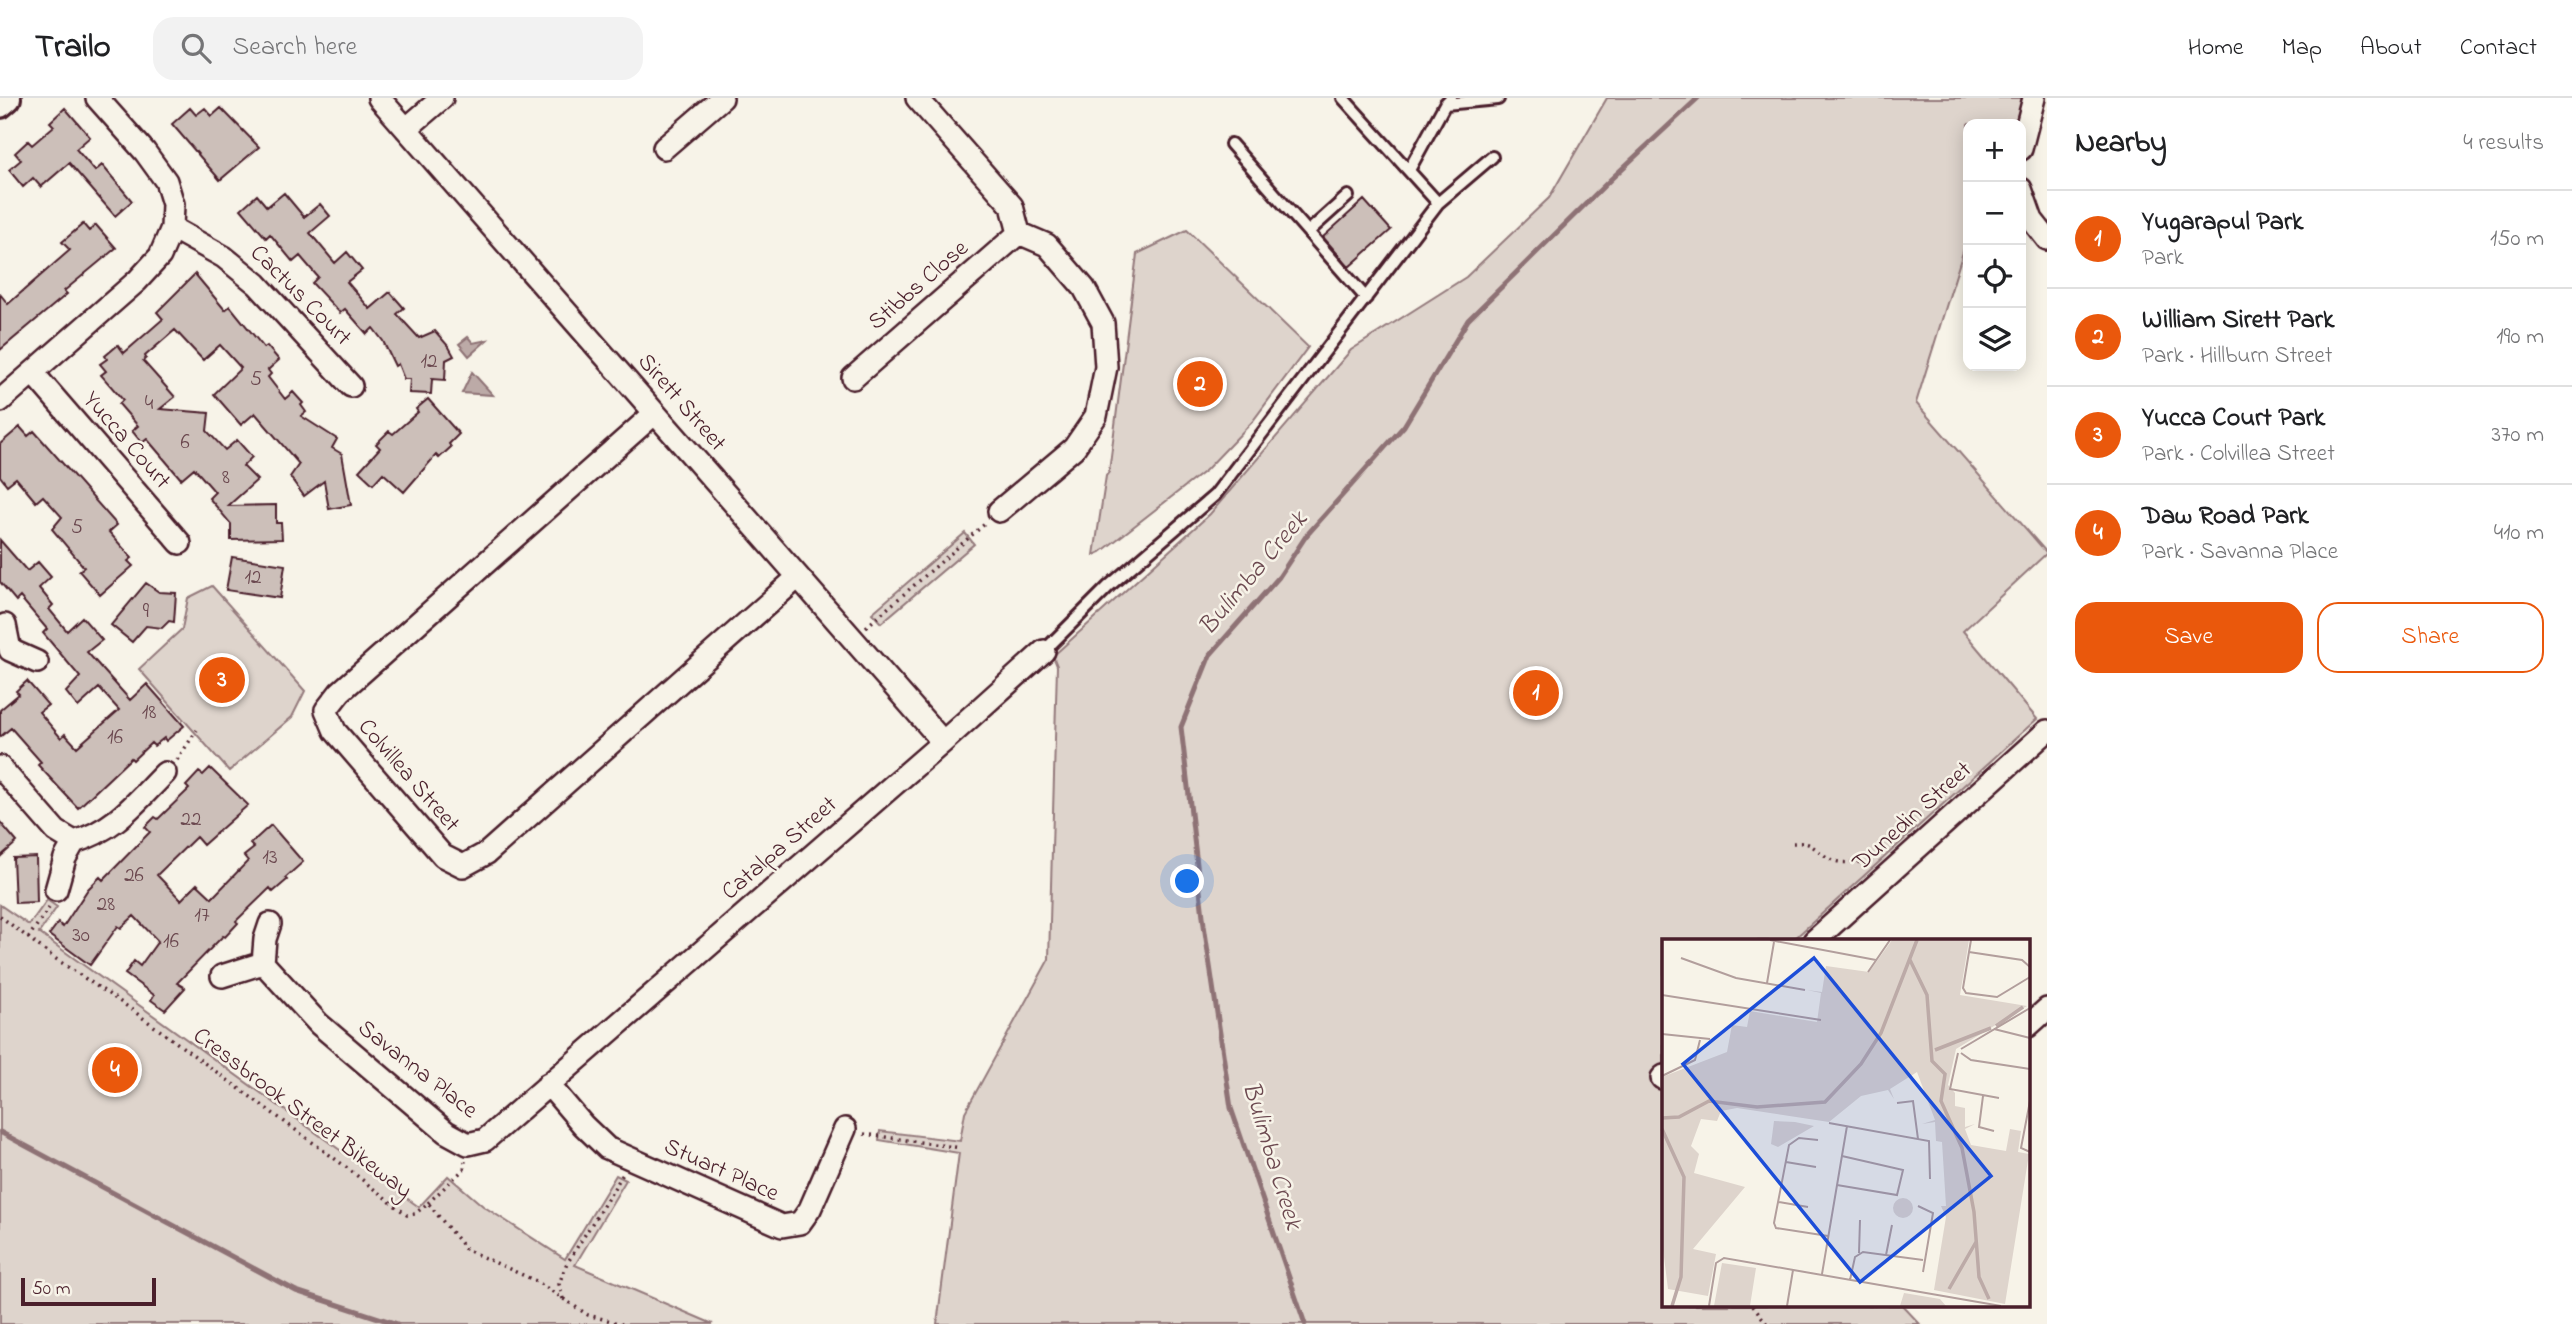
<!DOCTYPE html>
<meta charset="utf-8">
<style>
body{margin:0;font-family:"Indie Flower",sans-serif;background:#f2f2f2;color:#202124}
.controls{position:absolute;right:21px;top:21px;display:grid;overflow:hidden;border-radius:14px;box-shadow:0 4px 18px #0003}
.controls button{width:63px;height:63px;display:grid;place-items:center;padding:0;border:0;border-bottom:2px solid #e0e0e0;background:#fff;color:#202124;font:35px sans-serif}
.scale{position:absolute;left:21px;bottom:18px;width:135px;box-sizing:border-box;padding-left:7px;border:4px solid #4a1f2b;border-top:0;font-size:19px;line-height:24px;white-space:nowrap;color:#4a1f2b;-webkit-text-stroke:5px #f7f3e8;paint-order:stroke}
.you{position:absolute;left:1188px;top:784px;width:24px;height:24px;margin:-18px;border:5px solid #fff;border-radius:50%;background:#1a73e8;box-shadow:0 0 0 10px #1a73e833}
.badge{display:grid;place-items:center;width:46px;height:46px;border-radius:50%;background:#ea580c;color:#fff;font-size:23px;font-weight:700}
.pin{position:absolute;translate:-50% -50%;border:4px solid #fff;box-shadow:0 2px 7px #0006}
.list{margin:0;padding:0;list-style:none}
h2{display:flex;justify-content:space-between;align-items:center;height:91px;margin:0;padding:0 28px;font-size:30px}
h2 small{font-size:23px;font-weight:400;color:#757577}
.list li{display:grid;grid-template-columns:46px 1fr auto;gap:21px;align-items:center;box-sizing:border-box;height:98px;padding:0 28px;border-top:2px solid #e0e0e0}
.list b{display:block;font-size:26px;white-space:nowrap}
.list p{margin:0;font-size:23px;white-space:nowrap;color:#757577}
.list em{font-size:23px;font-style:normal;color:#757577}
.actions{display:flex;gap:14px;padding:21px 28px}
.actions a{flex:1;padding:16px 0;border:2px solid #ea580c;border-radius:21px;text-align:center;font-size:24px;color:#ea580c}
.actions .main{background:#ea580c;color:#fff}
.icon{flex:none;width:38px;height:38px;fill:none;stroke:currentColor;stroke-width:2;stroke-linecap:round;stroke-linejoin:round}
.map{position:relative;flex:none;width:2047px;height:1226px;overflow:hidden}
header{display:flex;align-items:center;gap:42px;box-sizing:border-box;height:98px;padding:0 35px;background:#fff;border-bottom:2px solid #e0e0e0}
header strong{font-size:33px}
nav{display:flex;gap:38px;margin-inline-start:auto;font-size:24px}
.search{width:490px;height:63px;background:#f2f2f2;display:flex;align-items:center;gap:18px;box-sizing:border-box;padding:0 24px;border-radius:21px;color:#757577;font-size:26px}
main{display:flex}
aside{flex:1;background:#fff}
.map>svg:first-child{display:block}
.green{fill:#ded4cc;stroke:#947a7c;stroke-width:2}
.water{fill:#bcaaa7;stroke:#8e7275;stroke-width:2}
.lines{fill:none;stroke-linecap:round;stroke-linejoin:round}
.stream{stroke:#8e7275;stroke-width:5}
.building{fill:#ccbfb9;stroke:#4a1f2b;stroke-width:2}
.service-casing{stroke:#4a1f2b;stroke-width:16}
.minor-casing{stroke:#4a1f2b;stroke-width:26}
.tertiary-casing{stroke:#4a1f2b;stroke-width:32}
.path{stroke:#4a1f2b;stroke-width:3.5;stroke-dasharray:2 5;stroke-linecap:butt}
.service{stroke:#f7f3e8;stroke-width:10}
.minor{stroke:#f7f3e8;stroke-width:21}
.tertiary{stroke:#f7f3e8;stroke-width:26}
.labels{text-anchor:middle;dominant-baseline:central;stroke-width:5;stroke-linejoin:round;paint-order:stroke}
.number-label{font-size:21px;fill:#6a474e}
.street-label{font-size:24px;fill:#4a1f2b;stroke:#f7f3e8}
.water-label{font-size:26px;font-style:italic;fill:#6c4950;stroke:#f7f3e8}
.inset-river{fill:none;stroke:#bcaaa7;stroke-width:3.5}
.inset-road{fill:none;stroke:#b29e9c;stroke-width:2}
.view{fill:#1d4ed8;fill-opacity:0.15;stroke:#1d4ed8;stroke-width:3.5}
.inset-edge{fill:none;stroke:#4a1f2b;stroke-width:3.5}
</style>
<header>
<strong>Trailo</strong>
<div class="search"><svg class="icon" aria-label="search" viewBox="0 0 24 24"><circle cx="10" cy="10" r="6"/><path d="M15 15l6 6"/></svg>Search here</div>
<nav><a>Home</a><a>Map</a><a>About</a><a>Contact</a></nav>
</header>
<main>
<div class="map">
<svg width="2047" height="1226" viewBox="0 0 2047 1226">
<rect width="100%" height="100%" fill="#f7f3e8"/>
<filter id="ink" filterUnits="userSpaceOnUse"><feTurbulence type="fractalNoise" baseFrequency=".0143" numOctaves="2"/><feDisplacementMap in="SourceGraphic" scale="14" xChannelSelector="R" yChannelSelector="G"/><feConvolveMatrix kernelMatrix="1 2 1 2 8 2 1 2 1" color-interpolation-filters="sRGB"/></filter>
<g filter="url(#ink)">
<path class="green" d="M1607,0H2023L2015,26H1968V138L1916,305L2047,455L1963,533L2037,621L1792,843H1664V1207H1902L1920,1226H937L959,1055L879,1042L880,1033L960,1043L965,1014L1049,861L1057,568L1053,558L1210,416L1351,252L1466,179L1549,100Z
M1187,132L1308,249L1252,324L1206,372L1101,454L1094,457L1106,378L1109,374L1137,156Z
M965,435L974,446L881,525L872,515Z
M212,488L305,593L292,619L229,673L139,571L182,531L188,500Z
M47,802L57,809L39,835L419,1109L448,1078L483,1108L565,1161L616,1077L626,1082L575,1167L713,1226H0V807L29,827Z"/>
<path class="water" d="M468,239L473,245L487,242L469,258L459,246Z
M472,274L493,297L462,295Z"/>
<g class="lines">
<path class="stream" d="M0,1034L296,1193L397,1226
M1305,1226L1231,1010L1204,827L1181,629L1210,557L1279,479L1306,438L1404,328L1468,222L1611,81L1698,0"/>
</g>
<path class="building" d="M65,10L90,39L76,51L95,73L102,67L132,103L115,118L69,65L41,89L33,80L23,89L9,72L21,62L15,55L28,43L32,47L54,28L50,24Z
M190,10L196,17L205,10L212,18L221,10L259,49L220,82L172,26Z
M284,95L304,119L320,106L330,118L310,135L335,165L347,154L362,172L347,184L370,211L390,194L404,210L397,216L419,240L435,233L449,249L454,258L446,262L445,282L432,281L431,296L409,295L410,281H404L398,266L395,268L383,243L373,230L367,236L345,211L340,215L312,185L318,179L300,158L293,164L270,136L266,140L241,111L257,97L267,109Z
M1364,102L1391,132L1349,169L1323,139Z
M83,126L89,133L96,127L116,150L64,193L67,196L0,252V196L8,206L70,152L62,144Z
M195,176L225,212L230,208L264,250L267,248L279,262L268,272L271,276L268,279L285,301L293,294L303,305L301,307L306,314L301,318L337,341L332,350L342,356L351,407L329,411L324,383L304,398L290,379L299,366L255,315L241,327L214,296L241,270L220,247L203,262L175,232L145,258L146,260L143,263L175,299L160,311L209,315L207,333L225,352L237,342L252,359L243,368L257,382L228,408L276,407V425H281L282,441L231,442V426L209,400L215,394L194,370L181,381L147,341L142,345L132,333L138,328L119,306L123,302L101,277L106,273L100,266L107,261L105,258L118,247L124,255L163,221L157,214Z
M428,301L459,336L449,346L451,349L439,360L436,357L404,394L383,375L373,386L359,373L380,350L376,346L389,333L393,336L418,314L416,311Z
M20,329L28,338L34,333L117,427L109,434L132,460L128,463L133,468L100,497L79,473L84,469L52,431L62,419L43,398L36,404L16,380L7,387L0,378V346Z
M0,442L27,473L38,464L51,479L39,490L53,507L49,511L67,533L82,519L102,542L87,554L130,602L147,586L184,628L166,643L164,640L154,648L151,645L133,662L131,660L78,710L38,667L41,664L11,630L0,639V612L19,596L16,593L27,583L48,607L39,614L61,640L65,636L77,649L119,612L99,590L78,609L66,594L80,579L43,535L47,531L20,499L16,503L0,484Z
M232,459L285,467L280,500L226,492Z
M146,485L159,494L176,495L174,524L169,523L162,530L146,528L132,544L111,527Z
M210,670L248,707L203,747L196,739L157,777L181,802L197,786L212,800L248,763L244,758L254,750L250,746L271,727L303,764L285,780L287,782L273,794L270,790L236,823L238,825L225,839L223,838L177,885L185,890L165,912L151,902L154,897L125,876L134,863L140,868L158,843L134,818L121,830L118,828L90,867L49,837L58,825L63,829L88,791L100,779L103,782L150,734L145,729L155,719L158,721L189,691L186,688L199,674L203,677Z
M0,724L17,744L0,759Z
M36,759L37,804L15,805L13,760Z"/>
<g class="lines">
<defs>
<path id="service" d="M1343,0L1438,105
M1445,6L1498,1
M1231,46L1366,200
M1409,72L1445,6L1451,0
M1308,134L1348,98
M1044,553L1109,488L1215,397L1438,105L1492,59"/>
<path id="minor" d="M379,0L943,644
M917,0L1012,108L1019,135L1047,147L1084,190L1103,225L1106,269L1096,318L1074,350L999,413
M406,31L442,0
M664,50L722,0
M2021,51L2034,0
M2021,91L2032,122L2047,141
M172,130L224,159L257,186L351,288
M33,275L180,445
M853,280L1019,135
M0,303L137,183L160,158L172,130L173,106L166,83L145,54L97,0
M655,315L340,594L326,612L335,633L443,758L463,768L487,755L798,479
M5,527L10,552L37,564
M0,669L56,733L74,744C115,732 135,705 165,675
M56,792L65,760L74,744
M1814,843L2047,633
M263,865L319,926L446,1034L468,1046L485,1042L943,644L1044,553
M222,878L263,865L265,841L270,826
M2028,928L2047,911
M1662,980L1664,978
M548,986L583,1027L607,1050L782,1128L800,1125L810,1111L845,1031"/>
<path id="tertiary" d="M0,6L7,0"/>
</defs>
<use href="#service" class="service-casing"/>
<use href="#minor" class="minor-casing"/>
<use href="#tertiary" class="tertiary-casing"/>
<path class="path" d="M866,529L987,424
M177,662L197,632
M1793,745C1798,745 1805,744 1810,747C1819,752 1828,763 1840,764C1850,766 1858,760 1867,769
M0,818L53,859L128,909L342,1066L407,1117L415,1116L428,1105L465,1151L536,1183L588,1217L622,1226
M28,840L49,810
M864,1036L961,1050
M428,1105L464,1071L465,1063
M563,1201L559,1186L566,1167L623,1076
M1753,1207L1767,1226"/>
<use href="#service" class="service"/>
<use href="#minor" class="minor"/>
<use href="#tertiary" class="tertiary"/>
</g>
</g>
<g class="labels">
<g class="number-label">
<text x="429" y="264">12</text>
<text x="256" y="282">5</text>
<text x="149" y="306">4</text>
<text x="185" y="345">6</text>
<text x="226" y="380">8</text>
<text x="77" y="430">5</text>
<text x="253" y="480">12</text>
<text x="146" y="514">9</text>
<text x="149" y="615">18</text>
<text x="115" y="640">16</text>
<text x="191" y="722">22</text>
<text x="270" y="760">13</text>
<text x="134" y="778">26</text>
<text x="106" y="807">28</text>
<text x="202" y="818">17</text>
<text x="81" y="838">30</text>
<text x="171" y="844">16</text>
</g>
<g class="street-label">
<text transform="translate(919 188) rotate(-41)">Stibbs Close</text>
<text transform="translate(300 198) rotate(45)">Cactus Court</text>
<text transform="translate(681 305) rotate(49)">Sirett Street</text>
<text transform="translate(126 343) rotate(49)">Yucca Court</text>
<text transform="translate(408 678) rotate(49)">Colvillea Street</text>
<text transform="translate(1913 719) rotate(-42)">Dunedin Street</text>
<text transform="translate(780 751) rotate(-41)">Catalpa Street</text>
<text transform="translate(417 972) rotate(38)">Savanna Place</text>
<text transform="translate(302 1016) rotate(37)">Cressbrook Street Bikeway</text>
<text transform="translate(721 1073) rotate(24)">Stuart Place</text>
</g>
<g class="water-label">
<text transform="translate(1254 476) rotate(-50)">Bulimba Creek</text>
<text transform="translate(1271 1058) rotate(73)">Bulimba Creek</text>
</g>
</g>
<g transform="translate(1662 841)">
<rect width="368" height="368" fill="#f7f3e8"/>
<path d="M230,1H307L298,56L365,67L294,110L286,146L293,154V167L303,169V188L313,185L303,190L309,206L344,212L348,190L359,192L356,213L367,215L343,365L272,351L284,278L279,267H284L280,203L274,202L273,183L260,185L273,181L255,133L228,150L232,160L226,151L199,157L167,183L75,169L59,172L55,182L39,180L29,207L37,215L32,234L83,248L31,310L54,315L46,357L6,350L0,302V138L65,113L70,86L85,88L88,72L155,83L159,54L145,51L160,53L164,27L207,33ZM112,182L133,183L152,187L116,208L109,205ZM231 269a10 10 0 1 1 20 0a10 10 0 1 1-20 0ZM60,324L94,329L88,367H52ZM242,354L278,360L284,367H238Z" fill="#ded4cc"/>
<path class="inset-river" d="M248,21L265,56L270,122L283,135L279,162L300,209L312,273L317,338L327,360M334,87L361,68M273,111L329,89M0,179L17,178L47,162L95,168L163,163L199,125L219,94L255,1M0,190L22,238L19,338L10,367M287,350L314,303"/>
<path class="inset-road" d="M108,1L214,21M309,1L301,49L304,54L335,58L368,38M307,13L360,21L368,28M19,19L74,39L143,51M206,33L228,1M105,44L112,3M0,56L159,81M332,90L368,99M0,95L48,100M299,110L368,69M296,114L288,150L337,159M299,114L309,121L368,130M0,137L33,121L38,101M321,157L317,188L332,192M368,162L359,209L368,213M235,164L251,162L256,200M167,184L267,202L268,240M156,201L137,199L127,206L112,284L114,289L166,297M124,223L154,228M175,246L235,256L241,231L180,217M117,263L146,268M256,267L271,274L261,333M197,314L198,281M224,316L230,286M160,335L185,187M188,341L193,318L201,313L261,321M47,367L54,324L62,319L339,367M125,367L131,331"/>
<path class="view" d="M152,19L329,237L198,343L21,125Z"/>
<rect width="368" height="368" class="inset-edge"/>
</g>
</svg>
<div class="controls">
<button>+</button>
<button>−</button>
<button><svg class="icon" aria-label="locate" viewBox="0 0 24 24"><circle cx="12" cy="12" r="6"/><path d="M12 2v4M12 18v4M2 12h4M18 12h4"/></svg></button>
<button><svg class="icon" aria-label="layers" viewBox="0 0 24 24"><path d="M12 4l9 5-9 5-9-5zM3 14l9 5 9-5"/></svg></button>
</div>
<div class="scale">50 m</div>
<div class="you"></div>
<div class="pin badge" style="left:1536px;top:595px">1</div>
<div class="pin badge" style="left:1200px;top:286px">2</div>
<div class="pin badge" style="left:222px;top:582px">3</div>
<div class="pin badge" style="left:115px;top:972px">4</div>
</div>
<aside>
<h2>Nearby<small>4 results</small></h2>
<ul class="list">
<li><span class="badge">1</span><div><b>Yugarapul Park</b><p>Park</p></div><em>150 m</em></li>
<li><span class="badge">2</span><div><b>William Sirett Park</b><p>Park · Hillburn Street</p></div><em>190 m</em></li>
<li><span class="badge">3</span><div><b>Yucca Court Park</b><p>Park · Colvillea Street</p></div><em>370 m</em></li>
<li><span class="badge">4</span><div><b>Daw Road Park</b><p>Park · Savanna Place</p></div><em>410 m</em></li>
</ul>
<div class="actions"><a class="main">Save</a><a>Share</a></div>
</aside>
</main>
